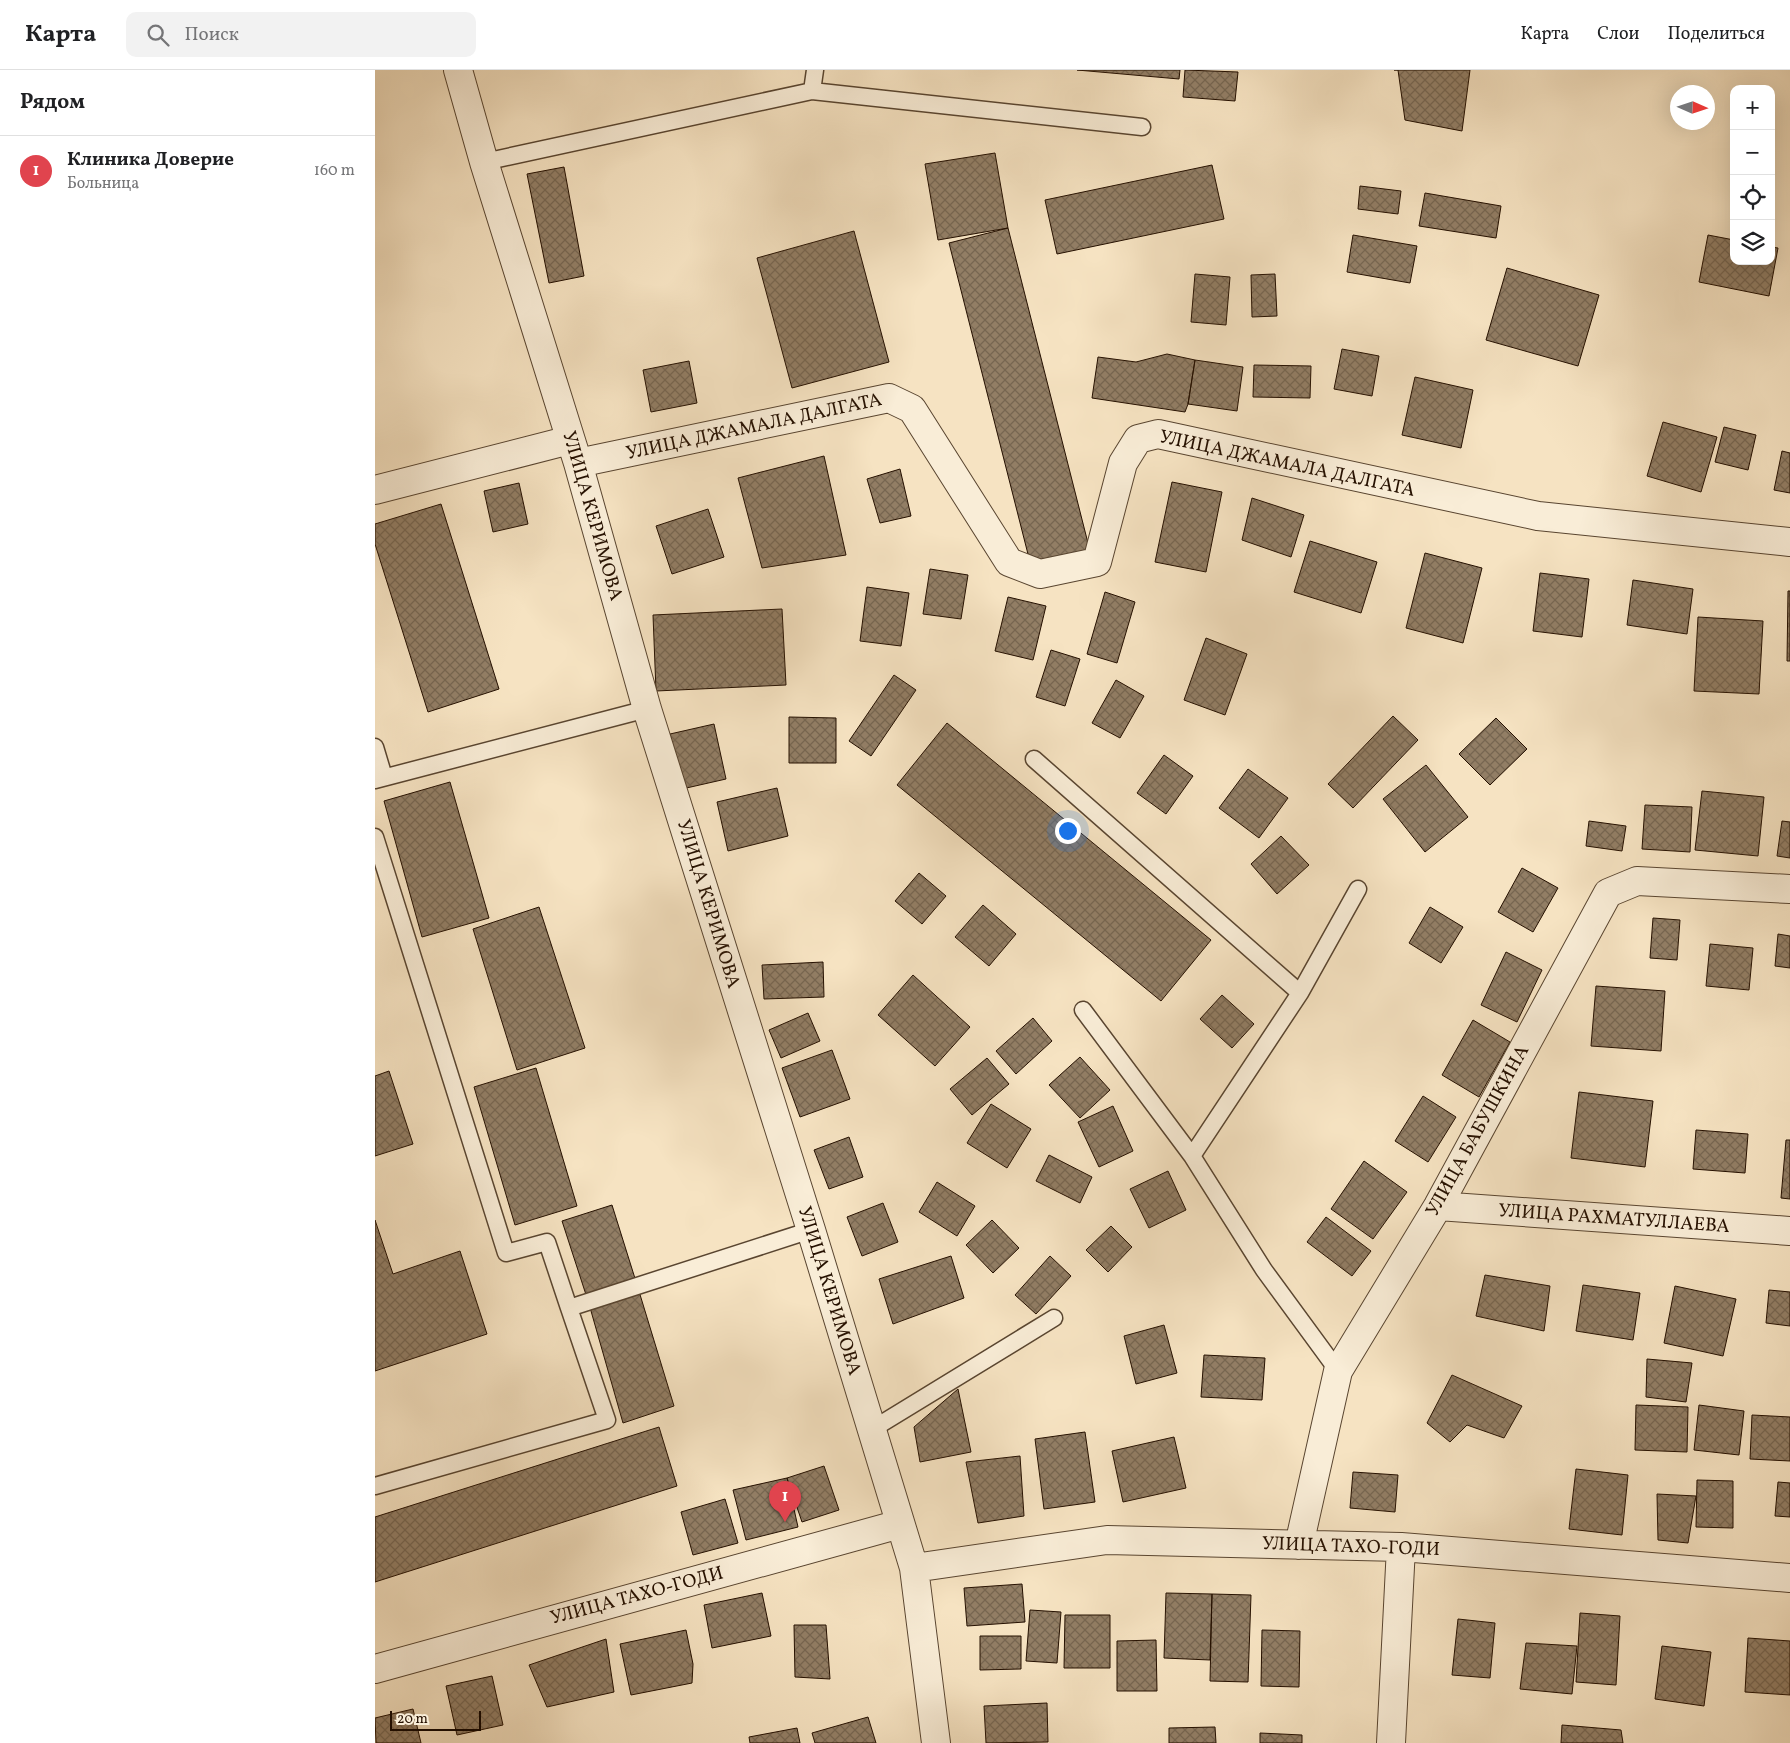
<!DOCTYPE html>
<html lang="ru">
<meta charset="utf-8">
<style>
body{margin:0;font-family:Vollkorn,serif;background:#f2f2f2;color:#202124}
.controls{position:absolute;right:15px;top:15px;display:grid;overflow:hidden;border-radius:10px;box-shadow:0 5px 20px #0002}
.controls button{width:45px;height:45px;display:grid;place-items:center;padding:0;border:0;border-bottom:1px solid #e0e0e0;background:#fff;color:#202124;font:25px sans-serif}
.compass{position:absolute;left:1295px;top:15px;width:45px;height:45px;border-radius:50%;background:#fff;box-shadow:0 5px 20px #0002;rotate:93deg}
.scale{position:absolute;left:15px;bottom:12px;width:91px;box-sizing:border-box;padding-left:5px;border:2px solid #251000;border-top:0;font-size:14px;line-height:18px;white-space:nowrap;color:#251000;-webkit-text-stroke:4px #f9edd7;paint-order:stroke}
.you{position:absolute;left:692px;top:760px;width:18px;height:18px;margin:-12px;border:4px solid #fff;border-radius:50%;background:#1a73e8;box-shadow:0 0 0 8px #1a73e833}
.badge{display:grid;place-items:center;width:32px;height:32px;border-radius:50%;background:#8f2418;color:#fff;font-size:16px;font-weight:700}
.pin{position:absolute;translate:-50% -41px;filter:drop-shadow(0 1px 2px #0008)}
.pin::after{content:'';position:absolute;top:26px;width:18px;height:15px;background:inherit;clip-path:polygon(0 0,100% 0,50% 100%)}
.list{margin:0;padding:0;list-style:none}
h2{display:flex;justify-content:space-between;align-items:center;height:65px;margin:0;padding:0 20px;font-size:21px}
h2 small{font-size:16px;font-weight:400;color:#757577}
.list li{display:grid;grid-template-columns:32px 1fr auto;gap:15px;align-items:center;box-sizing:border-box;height:70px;padding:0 20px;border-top:1px solid #e0e0e0}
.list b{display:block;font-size:19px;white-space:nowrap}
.list p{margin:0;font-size:16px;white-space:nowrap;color:#757577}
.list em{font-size:16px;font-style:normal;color:#757577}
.icon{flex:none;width:28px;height:28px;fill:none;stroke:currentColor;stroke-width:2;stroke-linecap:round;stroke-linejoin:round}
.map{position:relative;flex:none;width:1415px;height:1673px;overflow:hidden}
header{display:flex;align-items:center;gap:30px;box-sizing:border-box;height:70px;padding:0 25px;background:#fff;border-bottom:1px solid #e0e0e0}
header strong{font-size:24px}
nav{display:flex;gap:28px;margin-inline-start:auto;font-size:18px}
.search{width:350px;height:45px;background:#f2f2f2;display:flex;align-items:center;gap:12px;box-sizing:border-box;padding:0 18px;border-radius:10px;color:#757577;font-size:19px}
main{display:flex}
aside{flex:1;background:#fff}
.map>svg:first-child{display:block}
.building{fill:url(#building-cross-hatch);stroke:#251000}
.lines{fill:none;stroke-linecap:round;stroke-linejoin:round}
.lane-casing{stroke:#594530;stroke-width:19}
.street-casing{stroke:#594530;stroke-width:30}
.lane{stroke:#f9edd7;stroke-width:16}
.street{stroke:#f9edd7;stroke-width:28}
.labels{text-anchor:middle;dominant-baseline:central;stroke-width:5;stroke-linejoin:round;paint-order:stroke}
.street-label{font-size:19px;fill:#251000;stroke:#f9edd7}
</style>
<header>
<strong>Карта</strong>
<div class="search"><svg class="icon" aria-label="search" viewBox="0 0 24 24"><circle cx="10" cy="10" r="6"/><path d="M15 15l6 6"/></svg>Поиск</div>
<nav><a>Карта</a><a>Слои</a><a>Поделиться</a></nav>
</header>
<main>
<aside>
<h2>Рядом<small></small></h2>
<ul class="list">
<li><span class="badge" style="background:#e0444e">1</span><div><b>Клиника Доверие</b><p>Больница</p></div><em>160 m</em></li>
</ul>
</aside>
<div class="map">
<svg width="1415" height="1673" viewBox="0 0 1415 1673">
<defs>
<pattern id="building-cross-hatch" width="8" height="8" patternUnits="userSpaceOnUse" patternTransform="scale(1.25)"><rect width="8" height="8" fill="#927e65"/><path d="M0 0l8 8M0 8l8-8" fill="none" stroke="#776651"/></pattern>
</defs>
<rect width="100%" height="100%" fill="#f6e3c2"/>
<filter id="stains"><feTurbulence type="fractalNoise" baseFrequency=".004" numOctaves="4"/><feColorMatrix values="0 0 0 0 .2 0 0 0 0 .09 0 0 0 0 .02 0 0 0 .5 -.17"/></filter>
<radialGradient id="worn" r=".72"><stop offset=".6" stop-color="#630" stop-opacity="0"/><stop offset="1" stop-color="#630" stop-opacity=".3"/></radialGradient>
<path class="building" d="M702,0H805L804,9Z
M810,0L863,2L860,31L808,27Z
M1019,0H1095L1087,61L1030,50L1023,0Z
M620,83L633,158L563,170L550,94Z
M837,95L849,149L682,184L670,130Z
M189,97L209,206L174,213L152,104Z
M985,116L1026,121L1023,144L983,139Z
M1050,123L1126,136L1121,168L1044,156Z
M633,158L715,481L656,496L574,173Z
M479,161L514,292L417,318L382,188Z
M978,165L1042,176L1035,213L972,202Z
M1333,165L1359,170V191H1396V177L1403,178L1394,226L1324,212Z
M1132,198L1224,225L1203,296L1111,270Z
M820,204L855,207L851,255L816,252Z
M900,204L902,246L877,247L876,205Z
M967,279L1004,286L997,326L959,319Z
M792,284L820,290L813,334L810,342L717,328L723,287L761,292Z
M820,290L868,297L862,341L813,334Z
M314,291L322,333L276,342L268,300Z
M879,295L936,296L935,328L878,327Z
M1040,307L1098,320L1086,378L1027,365Z
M1288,352L1342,367L1326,422L1272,406Z
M1349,357L1381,365L1373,400L1340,392Z
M1407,381L1415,383V423L1399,420Z
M449,386L471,485L387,498L363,408Z
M525,399L536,446L505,453L492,409Z
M797,412L847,422L831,502L780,492Z
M144,413L153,454L118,462L109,421Z
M877,428L929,445L916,487L867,470Z
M66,434L124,619L53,642L0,474V454Z
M333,439L349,487L297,504L281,456Z
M935,471L1002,492L986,543L919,522Z
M1050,483L1107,498L1088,573L1031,558Z
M555,499L593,505L586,549L548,544Z
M1165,503L1214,509L1207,567L1158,561Z
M1258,510L1318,519L1312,564L1252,555Z
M492,517L534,523L526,576L485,571Z
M1413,521H1415V591H1412Z
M730,522L760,532L742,593L712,584Z
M633,527L671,536L658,590L620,581Z
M407,539L411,615L281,621L278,545Z
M1323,547L1388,551L1384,624L1319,621Z
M831,568L872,584L850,645L809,630Z
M676,580L705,589L690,636L661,627Z
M519,605L541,620L496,686L474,671Z
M741,610L769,626L745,668L717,653Z
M1018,646L1043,670L978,738L953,714Z
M414,647L461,648V693H414Z
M1121,648L1152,679L1115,715L1084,684Z
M572,653L836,870L786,931L522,715Z
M339,654L351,709L307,719L295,664Z
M789,685L818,706L791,744L762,723Z
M1051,695L1093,747L1050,782L1008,729Z
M873,699L913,728L884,768L844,738Z
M75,712L114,848L47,867L9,731Z
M402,718L413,766L353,781L342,732Z
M1327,721L1389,727L1383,786L1320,780Z
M1270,735L1317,737L1315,782L1267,779Z
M1214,751L1251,756L1247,781L1211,776Z
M1407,751L1415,752V788L1402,786Z
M906,766L934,795L902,824L876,794Z
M1147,798L1183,818L1158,862L1123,842Z
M544,803L571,826L547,854L520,831Z
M608,835L641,864L614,896L580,867Z
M164,837L210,978L142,1000L98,859Z
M1055,837L1088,857L1066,893L1034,873Z
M1278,848L1305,850L1302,890L1275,888Z
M1403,864L1415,866V898L1400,896Z
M1335,874L1378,878L1374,920L1331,916Z
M1131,882L1167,900L1142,952L1106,935Z
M448,892L449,927L389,929L387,895Z
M538,905L595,957L560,996L503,945Z
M1221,916L1290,921L1286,981L1216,976Z
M847,925L879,954L857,978L825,949Z
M433,943L445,971L406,988L394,960Z
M658,948L677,971L641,1004L621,981Z
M1098,950L1135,972L1104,1027L1067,1005Z
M457,980L475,1029L425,1047L407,998Z
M705,987L735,1020L705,1048L674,1015Z
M612,988L634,1014L597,1045L575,1019Z
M161,998L202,1136L140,1155L99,1017Z
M14,1001L38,1074L0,1086V1006Z
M1204,1022L1278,1031L1270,1097L1196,1088Z
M1048,1026L1081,1047L1053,1092L1020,1071Z
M616,1034L656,1059L632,1098L592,1073Z
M738,1036L758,1081L724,1097L703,1052Z
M1321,1060L1373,1064L1370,1103L1318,1099Z
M474,1067L488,1107L454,1119L439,1080Z
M1411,1070H1415V1129L1406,1128Z
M674,1085L717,1107L705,1133L661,1111Z
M989,1091L1032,1122L998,1169L956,1139Z
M793,1101L811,1140L774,1158L755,1119Z
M562,1112L600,1136L582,1166L544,1142Z
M508,1133L523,1172L487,1186L472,1147Z
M237,1135L263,1218L214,1234L187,1151Z
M951,1147L996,1181L977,1206L932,1172Z
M0,1150L18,1204L85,1181L112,1264L0,1301Z
M617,1150L644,1178L618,1203L591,1175Z
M736,1156L757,1177L733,1202L711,1180Z
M576,1186L589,1228L518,1254L504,1209Z
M675,1186L696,1206L661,1244L640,1225Z
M1110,1205L1175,1216L1169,1261L1101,1246Z
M1208,1215L1265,1223L1258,1270L1201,1261Z
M1300,1216L1361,1229L1348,1286L1289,1273Z
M263,1218L299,1336L248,1353L214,1234Z
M1394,1220L1415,1222V1256L1391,1253Z
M789,1255L802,1303L761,1314L749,1266Z
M829,1285L890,1288L887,1330L826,1327Z
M1272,1289L1317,1293L1311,1332L1271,1327Z
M1077,1305L1147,1336L1129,1368L1092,1355L1075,1372L1052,1353Z
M583,1319L596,1382L545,1392L539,1357Z
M1261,1335L1313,1337L1312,1382L1260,1380Z
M1324,1335L1369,1341L1364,1385L1319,1380Z
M1377,1345L1415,1347V1391L1375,1389Z
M284,1357L302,1416L0,1512V1447Z
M710,1362L720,1432L669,1439L660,1369Z
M799,1367L811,1418L748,1432L737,1381Z
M645,1386L649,1446L603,1453L591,1392Z
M449,1396L464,1440L427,1452L412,1408Z
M1201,1399L1253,1405L1247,1465L1194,1459Z
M978,1402L1023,1405L1020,1442L975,1438Z
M412,1408L423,1457L371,1470L358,1420Z
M1322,1410L1358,1411V1458L1321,1457Z
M1403,1412L1415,1413V1447L1400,1446Z
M1282,1424L1321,1426L1313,1473L1283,1470Z
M350,1429L363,1473L318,1485L306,1442Z
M647,1514L650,1552L592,1556L589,1518Z
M387,1523L396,1566L337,1578L329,1535Z
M791,1523L837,1524L835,1590L789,1588Z
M837,1524L876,1525L873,1612L835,1611Z
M655,1540L686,1542L682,1593L651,1591Z
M1205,1543L1245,1546L1241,1615L1201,1612Z
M690,1545H735V1598H689Z
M1083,1549L1120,1553L1115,1608L1077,1605Z
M419,1555H451L455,1609L420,1607Z
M311,1560L318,1594L317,1613L256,1625L245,1574Z
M887,1560L925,1561L924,1617L886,1616Z
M605,1566H646V1599L605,1600Z
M1373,1568L1415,1571V1625L1370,1622Z
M231,1569L239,1622L172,1637L154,1595Z
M781,1570L782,1621H742V1571Z
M1151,1573L1202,1576L1197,1624L1145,1619Z
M1287,1576L1336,1582L1329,1636L1280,1629Z
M117,1606L128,1655L82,1665L71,1616Z
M672,1633L673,1672L611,1673L609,1636Z
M38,1639L46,1673H1L0,1648Z
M493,1647L501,1673H440L437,1663Z
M1187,1655L1246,1660L1248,1673H1186Z
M840,1657L841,1673H794V1658Z
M422,1658L425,1673H375L374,1667Z
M885,1663L927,1665V1673H885Z"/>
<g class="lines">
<defs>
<path id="lane" d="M437,21L440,0
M109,92L437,21L767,57
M0,677L9,707
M659,689L925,923
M0,710L272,639
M0,767L131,1183L172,1172L194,1238L436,1160
M708,940L817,1086
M963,1301L889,1200L817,1086L925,923L983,819
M496,1360L679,1248
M0,1416L232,1350L194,1238"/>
<path id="street" d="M83,0L109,92L203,393L272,639L436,1160L539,1498L561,1673
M203,393L514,328L537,339L634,492L665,504L722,492L748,393L763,369L783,364L1163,446L1415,472
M0,420L195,370
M1063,1136L1415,1161
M924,1475L963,1301L1063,1136L1233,823L1262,811L1415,819
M539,1498L732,1470L1026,1477L1415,1508
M0,1599L525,1454
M1016,1673L1026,1477"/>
</defs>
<use href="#lane" class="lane-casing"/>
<use href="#street" class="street-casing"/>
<use href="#lane" class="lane"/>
<use href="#street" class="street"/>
</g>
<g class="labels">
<g class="street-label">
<text transform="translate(379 357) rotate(-12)">УЛИЦА ДЖАМАЛА ДАЛГАТА</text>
<text transform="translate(912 394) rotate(12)">УЛИЦА ДЖАМАЛА ДАЛГАТА</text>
<text transform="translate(217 446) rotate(74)">УЛИЦА КЕРИМОВА</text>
<text transform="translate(333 834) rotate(73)">УЛИЦА КЕРИМОВА</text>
<text transform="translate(1103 1061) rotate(-61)">УЛИЦА БАБУШКИНА</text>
<text transform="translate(1239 1149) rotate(4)">УЛИЦА РАХМАТУЛЛАЕВА</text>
<text transform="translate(454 1221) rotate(73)">УЛИЦА КЕРИМОВА</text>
<text transform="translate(976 1477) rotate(2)">УЛИЦА ТАХО-ГОДИ</text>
<text transform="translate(262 1526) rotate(-15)">УЛИЦА ТАХО-ГОДИ</text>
</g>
</g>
<rect width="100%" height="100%" filter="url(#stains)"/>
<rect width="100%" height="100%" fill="url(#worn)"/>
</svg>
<div class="controls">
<button>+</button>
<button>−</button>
<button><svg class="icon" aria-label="locate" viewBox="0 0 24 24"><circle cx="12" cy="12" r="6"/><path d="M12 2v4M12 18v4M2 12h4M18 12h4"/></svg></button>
<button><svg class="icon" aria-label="layers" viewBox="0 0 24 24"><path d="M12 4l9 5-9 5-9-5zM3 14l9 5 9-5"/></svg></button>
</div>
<svg class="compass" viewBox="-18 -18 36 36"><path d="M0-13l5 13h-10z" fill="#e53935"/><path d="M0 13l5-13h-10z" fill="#757577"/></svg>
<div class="scale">20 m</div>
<div class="you"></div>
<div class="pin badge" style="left:410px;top:1452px;background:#e0444e">1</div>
</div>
</main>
